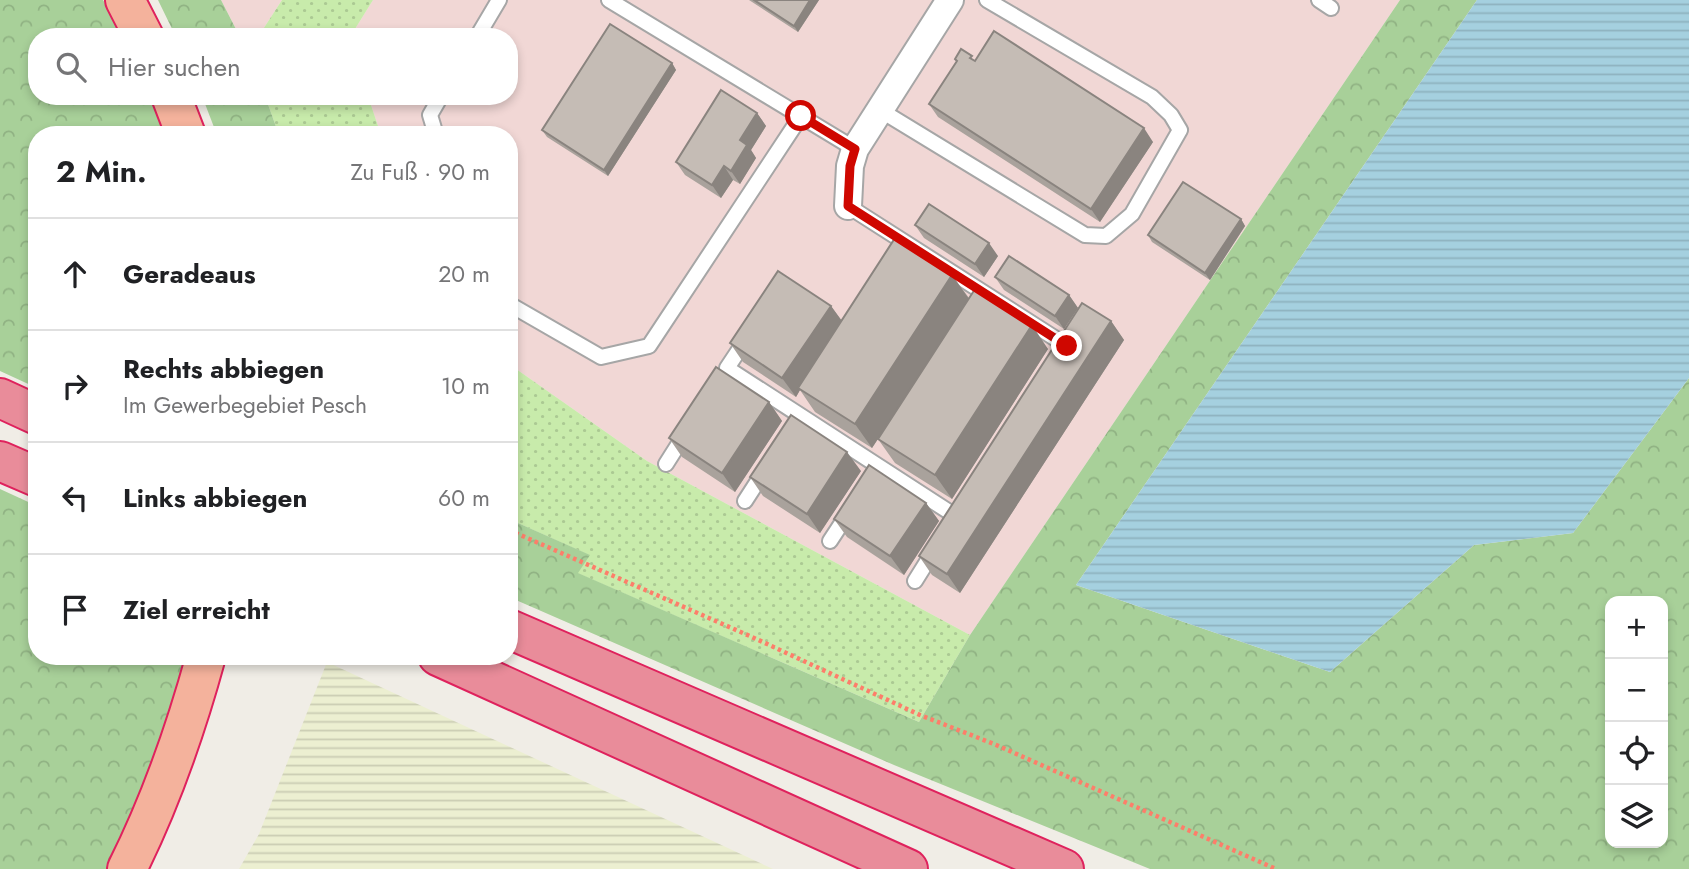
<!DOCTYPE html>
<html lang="de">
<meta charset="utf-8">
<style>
body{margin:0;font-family:Jost,sans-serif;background:#f6f6f6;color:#202124}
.controls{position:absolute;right:21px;bottom:21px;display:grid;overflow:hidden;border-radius:14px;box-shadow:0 4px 10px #0003}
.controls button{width:63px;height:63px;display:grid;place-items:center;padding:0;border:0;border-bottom:2px solid #e0e0e0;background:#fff;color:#202124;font:35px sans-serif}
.stop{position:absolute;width:21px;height:21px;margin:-16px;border:5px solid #cf0700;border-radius:50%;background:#fff}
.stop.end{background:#cf0700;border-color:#fff;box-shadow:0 2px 7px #0008}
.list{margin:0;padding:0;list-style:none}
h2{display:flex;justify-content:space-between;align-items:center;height:91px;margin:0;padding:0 28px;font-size:30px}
h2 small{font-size:23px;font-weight:400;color:#757577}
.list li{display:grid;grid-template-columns:46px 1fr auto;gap:21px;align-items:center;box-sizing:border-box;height:112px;padding:0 28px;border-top:2px solid #e0e0e0}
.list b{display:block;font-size:26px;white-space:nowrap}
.list p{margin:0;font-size:23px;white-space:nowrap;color:#757577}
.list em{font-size:23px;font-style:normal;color:#757577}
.icon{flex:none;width:38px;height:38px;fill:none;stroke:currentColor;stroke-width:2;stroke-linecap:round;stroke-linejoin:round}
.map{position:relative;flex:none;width:1689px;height:869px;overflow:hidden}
.search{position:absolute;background:#fff;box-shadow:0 4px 10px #0003;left:28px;top:28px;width:490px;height:77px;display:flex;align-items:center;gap:18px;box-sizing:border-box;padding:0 24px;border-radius:28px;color:#757577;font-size:26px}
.panel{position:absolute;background:#fff;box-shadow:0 4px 10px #0003;left:28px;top:126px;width:490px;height:539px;border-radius:28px}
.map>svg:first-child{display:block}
.commercial{fill:#f1d7d5}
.farmland{fill:url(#farmland-rules)}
.grass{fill:url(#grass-dots)}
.forest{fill:url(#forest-crowns);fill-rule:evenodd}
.water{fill:url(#water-rules)}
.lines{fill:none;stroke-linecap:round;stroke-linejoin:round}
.service-casing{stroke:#a6a6a6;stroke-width:18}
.minor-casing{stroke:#a6a6a6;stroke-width:30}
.trunk-casing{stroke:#df225d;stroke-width:42}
.motorway-casing{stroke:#df225d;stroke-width:42}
.path{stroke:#fd7e6a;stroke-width:4.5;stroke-dasharray:3.5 3.5;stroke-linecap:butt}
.service{stroke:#fff;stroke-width:14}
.minor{stroke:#fff;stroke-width:26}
.trunk{stroke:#f4b29c;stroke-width:38}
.motorway{stroke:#e98c9a;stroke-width:38}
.wall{fill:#a9a29c}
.shaded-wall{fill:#8a847f}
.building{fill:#c5bcb5;stroke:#8a847f;stroke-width:2}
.route{stroke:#cf0700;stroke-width:9}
</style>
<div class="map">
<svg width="1689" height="869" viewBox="0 0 1689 869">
<defs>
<pattern id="farmland-rules" width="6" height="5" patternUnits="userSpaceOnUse" patternTransform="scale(1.75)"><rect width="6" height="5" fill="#ecefd1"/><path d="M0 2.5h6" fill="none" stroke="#caccb3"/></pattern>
<pattern id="grass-dots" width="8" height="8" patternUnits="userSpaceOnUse" patternTransform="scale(1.75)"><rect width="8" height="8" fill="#c8ebab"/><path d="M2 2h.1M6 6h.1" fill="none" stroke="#abc993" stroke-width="1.8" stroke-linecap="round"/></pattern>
<pattern id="forest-crowns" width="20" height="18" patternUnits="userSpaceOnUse" patternTransform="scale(1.75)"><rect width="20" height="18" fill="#a8d099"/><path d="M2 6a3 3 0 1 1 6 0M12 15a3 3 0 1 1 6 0" fill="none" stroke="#90b283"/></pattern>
<pattern id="water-rules" width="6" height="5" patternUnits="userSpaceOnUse" patternTransform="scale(1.75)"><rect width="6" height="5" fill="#a5d0df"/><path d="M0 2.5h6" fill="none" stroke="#8eb2bf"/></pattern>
</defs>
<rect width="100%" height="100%" fill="#f0ede6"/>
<path class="commercial" d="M221,0H282L258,37H240Z
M373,0H1400L970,635L647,461L509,364V135H381L368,96H509V37H350Z"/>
<path class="farmland" d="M327,662L773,869H239L259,834Z"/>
<path class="grass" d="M282,0H373L350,37H258Z
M265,96H368L381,135H279Z
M509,364L647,461L970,635L919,722L577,573L589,555L509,519Z"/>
<path class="forest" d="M0,0H103L124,37H37V96H151L167,135H37V388L0,371Z
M158,0H221L240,37H176Z
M1400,0H1477L1076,585L1330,672L1474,545L1573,533L1689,378V869H1150L894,765L509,597V519L590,555L578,573L919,722L970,635ZM1610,601H1663V843H1610Z
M202,96H265L279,135H217Z
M0,489L37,506V656H189L164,735L108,869H0Z"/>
<path class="water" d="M1477,0H1689V378L1573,533L1474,545L1330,672L1076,585Z"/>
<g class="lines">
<defs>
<path id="service" d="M609,0L855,149
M1319,0L1331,8
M477,37L499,0
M880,110L1085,235L1106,236L1132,214L1180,130L1171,115L1152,97L987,0
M436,135L430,115L441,96
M848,206L1067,346L1063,353
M509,304L601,357L649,346L801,116
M747,338L727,368L957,517
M666,464L685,434
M745,501L765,470
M830,541L849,512
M915,581L935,549"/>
<path id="minor" d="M848,206L850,166L855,149L950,0"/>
<path id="trunk" d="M125,0L144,37
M171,96L186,135
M127,869C161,801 186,729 206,656"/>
<path id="motorway" d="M0,398L37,415
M0,461L37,477
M509,629L1064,869
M438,656L908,869"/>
</defs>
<use href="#service" class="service-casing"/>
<use href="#minor" class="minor-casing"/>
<use href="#trunk" class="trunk-casing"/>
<use href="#motorway" class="motorway-casing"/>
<path class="path" d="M509,530L752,637L920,715L994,744L1276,869"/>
<use href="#service" class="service"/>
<use href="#minor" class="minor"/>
<use href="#trunk" class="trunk"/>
<use href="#motorway" class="motorway"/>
</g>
<path class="wall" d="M749,0H819L798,32Z
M955,59L975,60L1153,142L1100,222L938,117L929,104L957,62Z
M672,63L676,70L608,176L547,137L542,130Z
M757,113L766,126L751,150L756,158L740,184L733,180L721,198L685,175L676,162Z
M1241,219L1245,226L1210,280L1152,242L1148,235Z
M915,225L998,256L984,277L924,238Z
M952,275L969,298L1048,349L952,499L895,463L878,439L872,448L815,412L800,390L796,397L743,362L730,343L831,306L842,321Z
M995,277L1069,295L1078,308L1064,329L1004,290Z
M1111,321L1124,340L960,593L932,575L919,556Z
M769,402L782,421L735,492L682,457L669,438Z
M861,471L820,533L763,496L750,477Z
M926,503L939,521L904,575L847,537L834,519Z"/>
<path class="shaded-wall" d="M810,0H819L798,32L794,26Z
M672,63L676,70L608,176L604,170Z
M757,113L766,126L751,150L756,158L740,184L731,171L740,140Z
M1144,128L1153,142L1100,222L1091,209Z
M724,166L733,180L721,198L712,185Z
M1241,219L1245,226L1210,280L1205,273Z
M989,243L998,256L984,277L975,264Z
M952,275L969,299L872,448L855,424Z
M1069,295L1078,308L1064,329L1055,316Z
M831,306L844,324L798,388L800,390L796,397L782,378Z
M1111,321L1124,340L960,593L947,574Z
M1032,325L1048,349L952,499L935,475Z
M769,402L782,421L735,492L722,473Z
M847,452L861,471L820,533L807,514Z
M926,503L939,521L904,575L890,556Z"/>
<path class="building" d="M754,0H810L794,26Z
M610,24L672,63L604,170L542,130Z
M994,31L1144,128L1091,209L929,104L957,61L955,59L961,49L972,56L970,58L975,61Z
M721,90L757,113L740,140L747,145L731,171L724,166L712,185L676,162Z
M1183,182L1241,219L1205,273L1148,235Z
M929,204L989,243L975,264L915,225Z
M895,238L952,275L855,424L798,388Z
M1009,256L1069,295L1055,316L995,277Z
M778,271L831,306L782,378L730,343Z
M975,289L1032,325L935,475L878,439Z
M1082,303L1111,321L947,574L919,556Z
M716,367L769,402L722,473L669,438Z
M791,415L847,452L807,514L750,477Z
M869,465L926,503L890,556L834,519Z"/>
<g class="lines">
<path class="route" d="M801,116L855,149L850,166L848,206L1067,346"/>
</g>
</svg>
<div class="controls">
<button>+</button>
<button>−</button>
<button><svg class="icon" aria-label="locate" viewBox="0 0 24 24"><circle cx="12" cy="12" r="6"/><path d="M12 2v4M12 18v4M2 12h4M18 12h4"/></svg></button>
<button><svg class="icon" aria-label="layers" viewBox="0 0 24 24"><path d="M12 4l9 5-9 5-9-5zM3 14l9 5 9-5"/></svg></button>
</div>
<div class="stop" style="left:801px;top:116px"></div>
<div class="stop end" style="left:1067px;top:346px"></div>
<div class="search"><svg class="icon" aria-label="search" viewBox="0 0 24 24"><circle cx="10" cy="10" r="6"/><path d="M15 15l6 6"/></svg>Hier suchen</div>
<section class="panel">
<h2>2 Min.<small>Zu Fuß · 90 m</small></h2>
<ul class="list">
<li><svg class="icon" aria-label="ahead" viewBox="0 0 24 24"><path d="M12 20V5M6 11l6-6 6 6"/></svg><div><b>Geradeaus</b></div><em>20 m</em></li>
<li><svg class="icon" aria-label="right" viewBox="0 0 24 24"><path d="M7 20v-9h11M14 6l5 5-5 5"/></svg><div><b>Rechts abbiegen</b><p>Im Gewerbegebiet Pesch</p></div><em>10 m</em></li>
<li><svg class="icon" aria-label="left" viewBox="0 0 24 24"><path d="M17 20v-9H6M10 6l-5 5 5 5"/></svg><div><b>Links abbiegen</b></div><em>60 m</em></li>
<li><svg class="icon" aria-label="arrive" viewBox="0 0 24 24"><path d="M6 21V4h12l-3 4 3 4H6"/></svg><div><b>Ziel erreicht</b></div></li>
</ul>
</section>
</div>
